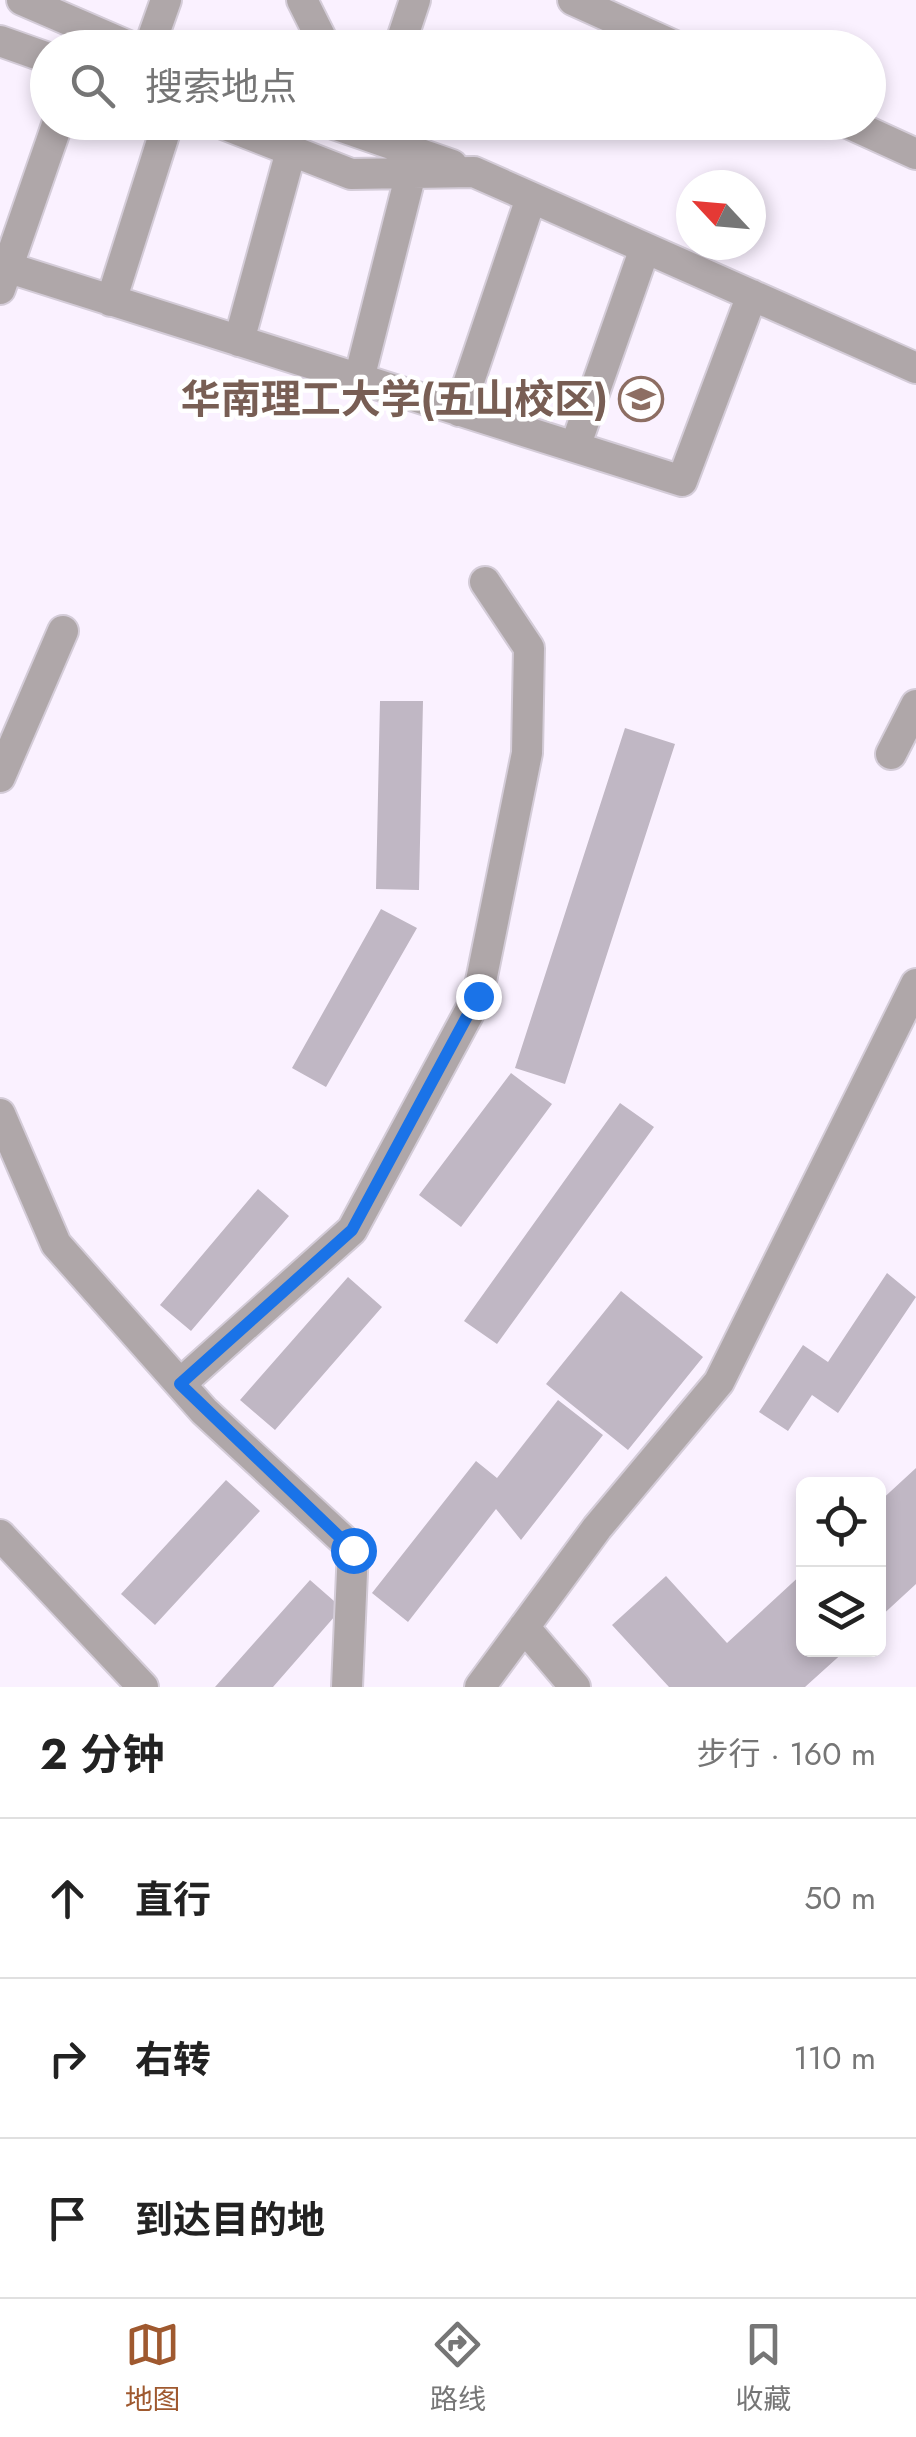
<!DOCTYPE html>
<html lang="zh">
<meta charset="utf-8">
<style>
body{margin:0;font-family:Jost,"Noto Sans SC",sans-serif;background:#f2f2f2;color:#222}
.controls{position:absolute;right:30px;bottom:30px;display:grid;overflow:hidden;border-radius:15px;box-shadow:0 5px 15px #0003}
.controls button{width:90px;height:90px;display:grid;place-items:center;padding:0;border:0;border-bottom:2px solid #e0e0e0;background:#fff;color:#222;font:50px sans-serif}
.compass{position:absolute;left:676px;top:170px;width:90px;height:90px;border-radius:50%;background:#fff;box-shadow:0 5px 15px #0003;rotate:296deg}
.stop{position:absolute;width:30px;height:30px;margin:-22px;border:8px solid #1a73e8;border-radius:50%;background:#fff}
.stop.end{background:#1a73e8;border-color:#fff;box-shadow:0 2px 10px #0008}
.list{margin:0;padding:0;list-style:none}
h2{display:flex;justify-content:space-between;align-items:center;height:130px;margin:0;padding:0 40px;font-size:42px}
h2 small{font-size:32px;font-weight:400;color:#767676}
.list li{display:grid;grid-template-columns:65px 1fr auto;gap:30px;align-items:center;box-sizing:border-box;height:160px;padding:0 40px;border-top:2px solid #e0e0e0}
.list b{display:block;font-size:38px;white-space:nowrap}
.list em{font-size:32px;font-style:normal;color:#767676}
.icon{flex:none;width:55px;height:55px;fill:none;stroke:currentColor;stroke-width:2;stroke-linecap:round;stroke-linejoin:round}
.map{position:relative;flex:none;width:916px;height:1687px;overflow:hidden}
.search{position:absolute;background:#fff;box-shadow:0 5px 15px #0003;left:30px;right:30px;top:30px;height:110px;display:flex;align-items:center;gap:25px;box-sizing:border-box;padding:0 35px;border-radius:55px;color:#767676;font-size:38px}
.sheet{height:610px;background:#fff}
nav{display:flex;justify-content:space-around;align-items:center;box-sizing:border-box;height:140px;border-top:2px solid #e0e0e0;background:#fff;font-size:28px;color:#767676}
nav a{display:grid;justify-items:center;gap:5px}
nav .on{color:#9f592f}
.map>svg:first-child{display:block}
.building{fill:#c0b7c4}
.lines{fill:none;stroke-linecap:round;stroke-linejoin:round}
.minor-casing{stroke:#d4ccd8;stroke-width:34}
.minor{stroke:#afa7a9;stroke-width:30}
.route{stroke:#1a73e8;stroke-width:12}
.labels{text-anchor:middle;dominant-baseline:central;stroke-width:9;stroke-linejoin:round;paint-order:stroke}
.education-label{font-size:40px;font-weight:bold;fill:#785e54;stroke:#fff;text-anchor:end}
</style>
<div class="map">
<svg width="916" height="1687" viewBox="0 0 916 1687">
<rect width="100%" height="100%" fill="#faf1ff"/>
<path class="building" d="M380,701H423L419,890L376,889Z
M625,728L675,744L565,1084L515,1068Z
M381,909L417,928L326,1087L292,1068Z
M511,1073L552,1104L461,1227L419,1195Z
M620,1103L654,1127L497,1344L464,1321Z
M258,1189L289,1216L191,1331L160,1305Z
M887,1273L916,1297L838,1413L812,1395L788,1431L759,1412L803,1345L828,1362Z
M348,1277L382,1307L275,1430L240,1400Z
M621,1291L703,1357L628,1450L546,1384Z
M558,1400L603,1435L521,1540L496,1509L408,1622L372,1593L476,1461L497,1478Z
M916,1468V1584L878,1619V1503Z
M226,1480L260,1511L155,1625L121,1594Z
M804,1572V1650H846L805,1687H669L612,1625L666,1576L727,1643Z
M310,1580L342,1608L273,1687H215Z"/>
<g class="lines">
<defs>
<path id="minor" d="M22,0L133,48
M302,0L326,48
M573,0L679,48
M0,41L48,58
M149,48L166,0
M399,48L415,0
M218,122L351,174L474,172L916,368
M328,122L452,165
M846,122L916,154
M0,265L682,481L752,295
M0,289L58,122
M111,301L168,122
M239,341L291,151
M359,379L411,173
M459,411L531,198
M575,447L645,248
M891,754L916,705
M0,777L63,631
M0,1114L56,1244L204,1411L353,1549L347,1687
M180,1384L352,1230L478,996L527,753L529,648L485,582
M0,1535L143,1687
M524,1627L575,1687
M480,1687L597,1528L719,1382L916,984"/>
</defs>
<use href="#minor" class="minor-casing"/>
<use href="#minor" class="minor"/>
</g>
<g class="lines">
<path class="route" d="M353,1550L180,1384L352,1230L478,996"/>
</g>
<defs>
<symbol id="university-ring" viewBox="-11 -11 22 22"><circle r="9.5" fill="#fff" stroke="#8d6e63" stroke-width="1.5"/><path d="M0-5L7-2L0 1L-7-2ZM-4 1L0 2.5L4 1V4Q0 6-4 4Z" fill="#8d6e63"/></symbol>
</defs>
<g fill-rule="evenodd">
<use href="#university-ring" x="616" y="374" width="50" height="50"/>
</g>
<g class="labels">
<g class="education-label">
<text x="608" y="399">华南理工大学(五山校区)</text>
</g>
</g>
</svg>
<div class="controls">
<button><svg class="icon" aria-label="locate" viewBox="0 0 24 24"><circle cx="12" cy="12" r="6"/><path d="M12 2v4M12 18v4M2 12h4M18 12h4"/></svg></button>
<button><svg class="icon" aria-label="layers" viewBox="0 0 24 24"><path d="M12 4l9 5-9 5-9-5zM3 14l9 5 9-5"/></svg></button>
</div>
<svg class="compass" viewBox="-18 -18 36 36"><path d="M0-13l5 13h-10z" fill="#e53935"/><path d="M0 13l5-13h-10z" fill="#767676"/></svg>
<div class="stop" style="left:353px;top:1550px"></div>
<div class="stop end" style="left:478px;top:996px"></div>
<div class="search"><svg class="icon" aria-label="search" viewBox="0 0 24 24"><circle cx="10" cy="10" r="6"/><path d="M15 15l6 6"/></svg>搜索地点</div>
</div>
<section class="sheet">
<h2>2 分钟<small>步行 · 160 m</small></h2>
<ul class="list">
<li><svg class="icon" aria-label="ahead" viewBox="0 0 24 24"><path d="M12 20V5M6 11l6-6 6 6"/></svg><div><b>直行</b></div><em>50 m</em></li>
<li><svg class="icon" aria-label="right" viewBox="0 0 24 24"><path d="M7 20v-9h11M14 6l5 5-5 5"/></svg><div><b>右转</b></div><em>110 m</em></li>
<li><svg class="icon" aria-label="arrive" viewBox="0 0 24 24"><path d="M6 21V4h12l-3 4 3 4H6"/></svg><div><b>到达目的地</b></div></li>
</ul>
</section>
<nav>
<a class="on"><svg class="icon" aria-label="map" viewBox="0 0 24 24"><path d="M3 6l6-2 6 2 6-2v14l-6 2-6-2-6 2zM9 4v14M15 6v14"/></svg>地图</a>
<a><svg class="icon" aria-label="directions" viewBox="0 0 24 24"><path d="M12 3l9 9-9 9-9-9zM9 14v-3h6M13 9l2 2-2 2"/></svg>路线</a>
<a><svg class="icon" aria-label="saved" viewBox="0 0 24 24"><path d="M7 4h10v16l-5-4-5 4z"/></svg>收藏</a>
</nav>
